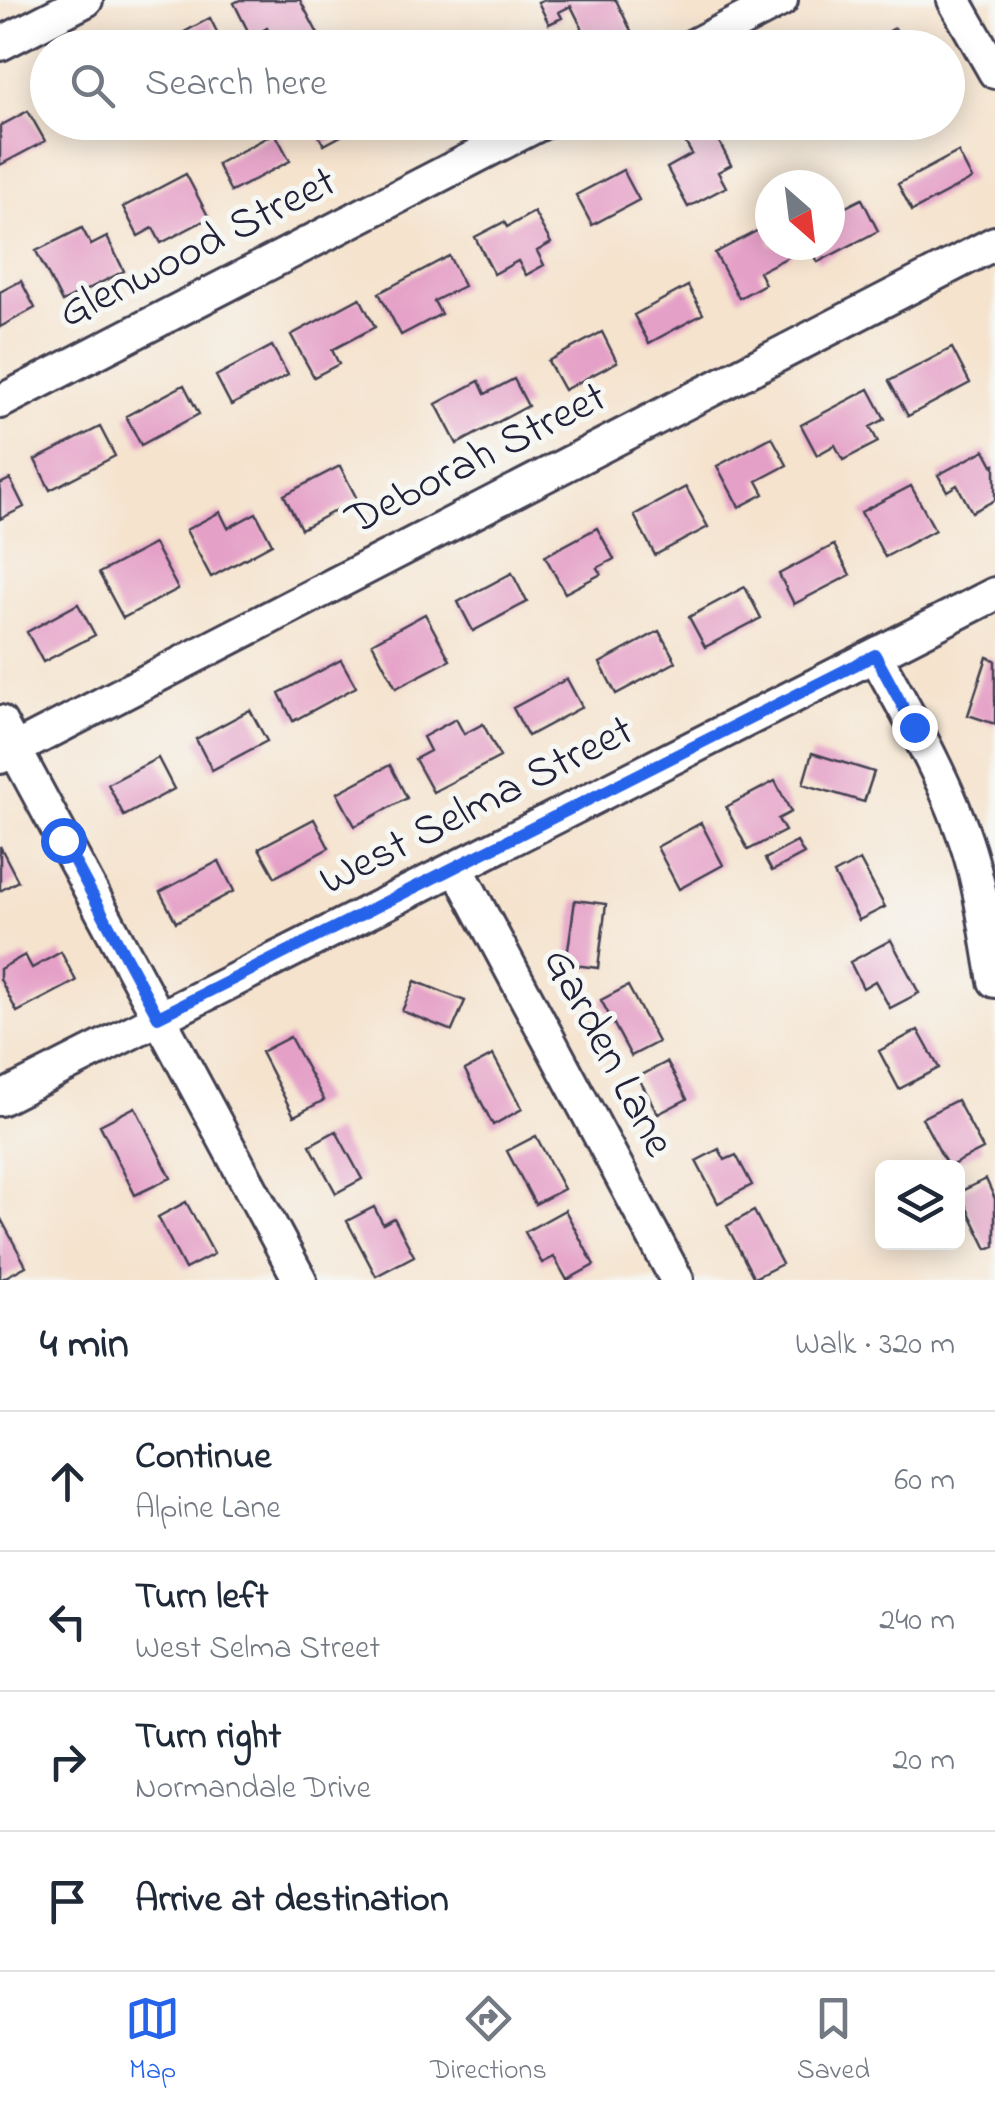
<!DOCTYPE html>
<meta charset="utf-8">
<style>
body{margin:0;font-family:"Indie Flower",sans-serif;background:#f6f6f7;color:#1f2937}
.controls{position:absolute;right:30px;bottom:30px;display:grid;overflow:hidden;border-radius:15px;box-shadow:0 5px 25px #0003}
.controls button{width:90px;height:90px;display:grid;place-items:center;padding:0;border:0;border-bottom:2px solid #e0e1e3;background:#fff;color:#1f2937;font:50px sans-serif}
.compass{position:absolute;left:755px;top:170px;width:90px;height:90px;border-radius:50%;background:#fff;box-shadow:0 5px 25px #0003;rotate:152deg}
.stop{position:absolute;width:30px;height:30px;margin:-22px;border:8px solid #2563eb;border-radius:50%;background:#fff}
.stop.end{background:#2563eb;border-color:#fff;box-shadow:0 2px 10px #0008}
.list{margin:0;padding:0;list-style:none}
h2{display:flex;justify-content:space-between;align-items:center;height:130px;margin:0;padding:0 40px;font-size:42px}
h2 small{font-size:32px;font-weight:400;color:#747a83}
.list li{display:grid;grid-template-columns:65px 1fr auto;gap:30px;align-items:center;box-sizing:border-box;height:140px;padding:0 40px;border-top:2px solid #e0e1e3}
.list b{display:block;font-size:38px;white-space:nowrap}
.list p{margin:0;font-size:32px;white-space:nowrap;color:#747a83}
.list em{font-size:32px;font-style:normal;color:#747a83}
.icon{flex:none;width:55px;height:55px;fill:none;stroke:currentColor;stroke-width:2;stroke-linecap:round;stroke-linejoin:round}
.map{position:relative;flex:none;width:995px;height:1280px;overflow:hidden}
.search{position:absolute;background:#fff;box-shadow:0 5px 25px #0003;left:30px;right:30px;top:30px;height:110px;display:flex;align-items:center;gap:25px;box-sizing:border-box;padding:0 35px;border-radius:55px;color:#747a83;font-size:38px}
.sheet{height:690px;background:#fff}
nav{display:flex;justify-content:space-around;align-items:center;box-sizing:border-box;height:140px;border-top:2px solid #e0e1e3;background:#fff;font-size:28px;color:#747a83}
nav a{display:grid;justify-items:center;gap:5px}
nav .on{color:#2563eb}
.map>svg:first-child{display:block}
.building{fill:#e5a0c7}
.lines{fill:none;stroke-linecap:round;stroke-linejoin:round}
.minor-casing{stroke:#423f51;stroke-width:38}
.minor{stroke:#fff;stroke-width:32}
.route{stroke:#2563eb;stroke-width:12}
.labels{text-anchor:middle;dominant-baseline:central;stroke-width:10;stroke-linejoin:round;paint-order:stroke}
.street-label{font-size:45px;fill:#22223b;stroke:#f6f6f2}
</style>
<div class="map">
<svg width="995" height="1280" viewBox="0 0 995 1280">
<rect width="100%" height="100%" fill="#f6f6f2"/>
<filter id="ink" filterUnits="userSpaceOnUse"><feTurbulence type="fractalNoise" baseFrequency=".01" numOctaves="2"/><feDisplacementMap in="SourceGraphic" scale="20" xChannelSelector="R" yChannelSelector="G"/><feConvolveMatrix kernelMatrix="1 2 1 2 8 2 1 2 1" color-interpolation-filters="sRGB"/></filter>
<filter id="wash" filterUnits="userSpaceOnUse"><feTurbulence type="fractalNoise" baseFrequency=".0048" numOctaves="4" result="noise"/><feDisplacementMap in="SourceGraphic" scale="40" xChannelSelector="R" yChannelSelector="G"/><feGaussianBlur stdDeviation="2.25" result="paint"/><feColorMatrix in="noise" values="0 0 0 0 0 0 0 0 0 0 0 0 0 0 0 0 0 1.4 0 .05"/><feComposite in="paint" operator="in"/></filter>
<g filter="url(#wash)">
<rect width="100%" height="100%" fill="#f5e3ce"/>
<g id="blocks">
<path class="building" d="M240,0H300L319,36L298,48H277L267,28L251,37L234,3Z
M543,0H616L634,37L613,48H592L571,6L559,12L562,18L549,24L538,2Z
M210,18L225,48H155Z
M895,28L906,48H859Z
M28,111L45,141L0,165V126Z
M311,122H367L324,145Z
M712,128L731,165L718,172L726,187L688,207L667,168L692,154L685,142Z
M275,133L290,161L231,192L217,164Z
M958,152L972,179L912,211L898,184Z
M623,170L639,200L592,225L576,195Z
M186,174L209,218L161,243L153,228L138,236L123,207Z
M862,199L878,231L818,262L809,245H830V215Z
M534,212L551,243L537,251L544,265L526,275L518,261L494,274L475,237L504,222L507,227Z
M770,224V245H786L792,255L759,272L765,284L739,298L715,253Z
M82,228L91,245L107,237L124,271L62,302L36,251Z
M449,256L464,286L434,301L441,314L401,335L379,293Z
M21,281L35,308L0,327V292Z
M688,286L703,314L649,343L634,315Z
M360,298L375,327L332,350L339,364L314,377L291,335Z
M602,332L617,362L564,390L548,361Z
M272,346L288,375L231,405L216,376Z
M952,348L970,383L908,416L889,381Z
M514,379L528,406L457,444L436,404L479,381L485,394Z
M184,385L199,414L141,445L126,416Z
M869,389L885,419L870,427L878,442L843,460L835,445L817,455L801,425Z
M100,427L115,456L50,490L35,460Z
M772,437L787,465L757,481L764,494L739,507L717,466Z
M985,450L993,465L995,464V500L972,512L957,485L947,491L938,475Z
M340,466L357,499L301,529L284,495Z
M10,479L24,507L0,519V484Z
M911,486L935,530L885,557L861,512Z
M686,487L708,527L655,555L634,515Z
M220,512L228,528L256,513L272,544L211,577L186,530Z
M597,528L614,559L597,568L601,574L565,593L545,556Z
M154,544L178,589L123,618L99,573Z
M834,545L850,575L794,604L779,574Z
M512,573L527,602L473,631L458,602Z
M745,587L761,618L705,647L689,617Z
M78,604L95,635L43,662L27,632Z
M425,614L450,660L396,688L372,643Z
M659,631L676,662L616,694L600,663Z
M987,657L995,660V724L968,715Z
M341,660L356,687L293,721L279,693Z
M567,679L582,707L528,736L513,708Z
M250,710L267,741L212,770L196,739Z
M456,719L464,734L483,724L500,757L433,792L415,759L430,751L423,737Z
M812,753L874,772L864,802L803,784Z
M158,758L174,789L124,816L108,784Z
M390,765L407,798L355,826L337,793Z
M775,781L791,812L778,819L785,831L748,850L726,807Z
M314,819L329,848L275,877L259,848Z
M701,823L723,865L679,889L657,847Z
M797,842L804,854L772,871L765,859Z
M0,846L18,881L0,891Z
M860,860L885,907L859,920L834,874Z
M219,861L234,891L176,922L160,892Z
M575,900L606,904L598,968L566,964Z
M891,940L919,993L890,1008L875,981L863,988L850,962Z
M61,952L76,981L17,1012L0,979V969L25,955L32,968Z
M415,981L465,1001L452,1031L402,1011Z
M628,986L658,1042L631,1056L601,1000Z
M918,1030L939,1068L899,1089L879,1051Z
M290,1037L324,1100L294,1116L261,1052Z
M493,1055L522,1109L493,1125L465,1070Z
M667,1062L687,1099L658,1114L638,1077Z
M957,1100L983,1149L948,1167L922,1118Z
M135,1107L171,1178L135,1195L100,1125Z
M336,1131L362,1179L336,1193L310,1145Z
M536,1136L564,1189L535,1204L507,1151Z
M719,1149L725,1160L736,1155L752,1185L718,1203L696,1161Z
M986,1179L995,1199V1246L987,1249L959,1192Z
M186,1202L214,1254L185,1269L158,1217Z
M374,1207L383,1224L394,1218L414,1256L376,1276L347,1221Z
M565,1210L594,1265L567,1280L554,1257L542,1263L525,1232Z
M754,1211L782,1264L754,1278L727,1226Z
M0,1217L26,1266L0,1280Z"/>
</g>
</g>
<g filter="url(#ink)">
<use href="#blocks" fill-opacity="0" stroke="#423f51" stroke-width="2.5"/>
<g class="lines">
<defs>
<path id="minor" d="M954,0L995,72
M0,44L86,0
M689,48L781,0
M0,402L543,122
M875,655C910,718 948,783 969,851C982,893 987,938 995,981
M0,722L300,1280
M0,757L995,243
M457,868L677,1280
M0,1099L995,594"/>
</defs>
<use href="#minor" class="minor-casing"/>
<use href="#minor" class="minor"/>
</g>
</g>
<g class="lines" filter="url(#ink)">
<path class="route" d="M63,840L158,1017L875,655L914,727"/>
</g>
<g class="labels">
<g class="street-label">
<text transform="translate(198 249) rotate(-27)">Glenwood Street</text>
<text transform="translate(477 460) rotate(-27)">Deborah Street</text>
<text transform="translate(477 807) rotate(-27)">West Selma Street</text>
<text transform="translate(607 1053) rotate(62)">Garden Lane</text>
</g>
</g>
</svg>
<div class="controls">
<button><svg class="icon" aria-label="layers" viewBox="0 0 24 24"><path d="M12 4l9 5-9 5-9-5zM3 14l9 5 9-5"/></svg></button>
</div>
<svg class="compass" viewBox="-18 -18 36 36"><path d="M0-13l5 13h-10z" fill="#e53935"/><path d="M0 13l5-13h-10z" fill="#747a83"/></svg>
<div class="stop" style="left:63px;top:840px"></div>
<div class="stop end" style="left:914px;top:727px"></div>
<div class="search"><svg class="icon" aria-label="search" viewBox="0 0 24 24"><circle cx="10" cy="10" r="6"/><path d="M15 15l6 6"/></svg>Search here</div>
</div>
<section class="sheet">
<h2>4 min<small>Walk · 320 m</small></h2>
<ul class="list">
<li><svg class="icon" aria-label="ahead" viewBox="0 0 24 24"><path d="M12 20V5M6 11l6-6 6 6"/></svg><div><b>Continue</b><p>Alpine Lane</p></div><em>60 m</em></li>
<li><svg class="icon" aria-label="left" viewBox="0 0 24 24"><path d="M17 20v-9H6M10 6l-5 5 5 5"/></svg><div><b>Turn left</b><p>West Selma Street</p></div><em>240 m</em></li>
<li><svg class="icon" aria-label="right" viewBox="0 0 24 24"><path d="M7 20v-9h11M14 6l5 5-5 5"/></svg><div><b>Turn right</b><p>Normandale Drive</p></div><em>20 m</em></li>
<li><svg class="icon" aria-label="arrive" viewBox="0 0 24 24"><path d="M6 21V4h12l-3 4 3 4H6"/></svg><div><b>Arrive at destination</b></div></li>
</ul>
</section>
<nav>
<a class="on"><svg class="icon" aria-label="map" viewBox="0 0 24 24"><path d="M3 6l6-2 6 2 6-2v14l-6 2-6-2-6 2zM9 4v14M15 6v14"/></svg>Map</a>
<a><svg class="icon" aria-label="directions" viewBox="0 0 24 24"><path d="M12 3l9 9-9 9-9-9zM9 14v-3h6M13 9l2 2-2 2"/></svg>Directions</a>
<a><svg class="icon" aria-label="saved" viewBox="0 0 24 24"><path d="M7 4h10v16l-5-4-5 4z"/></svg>Saved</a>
</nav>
